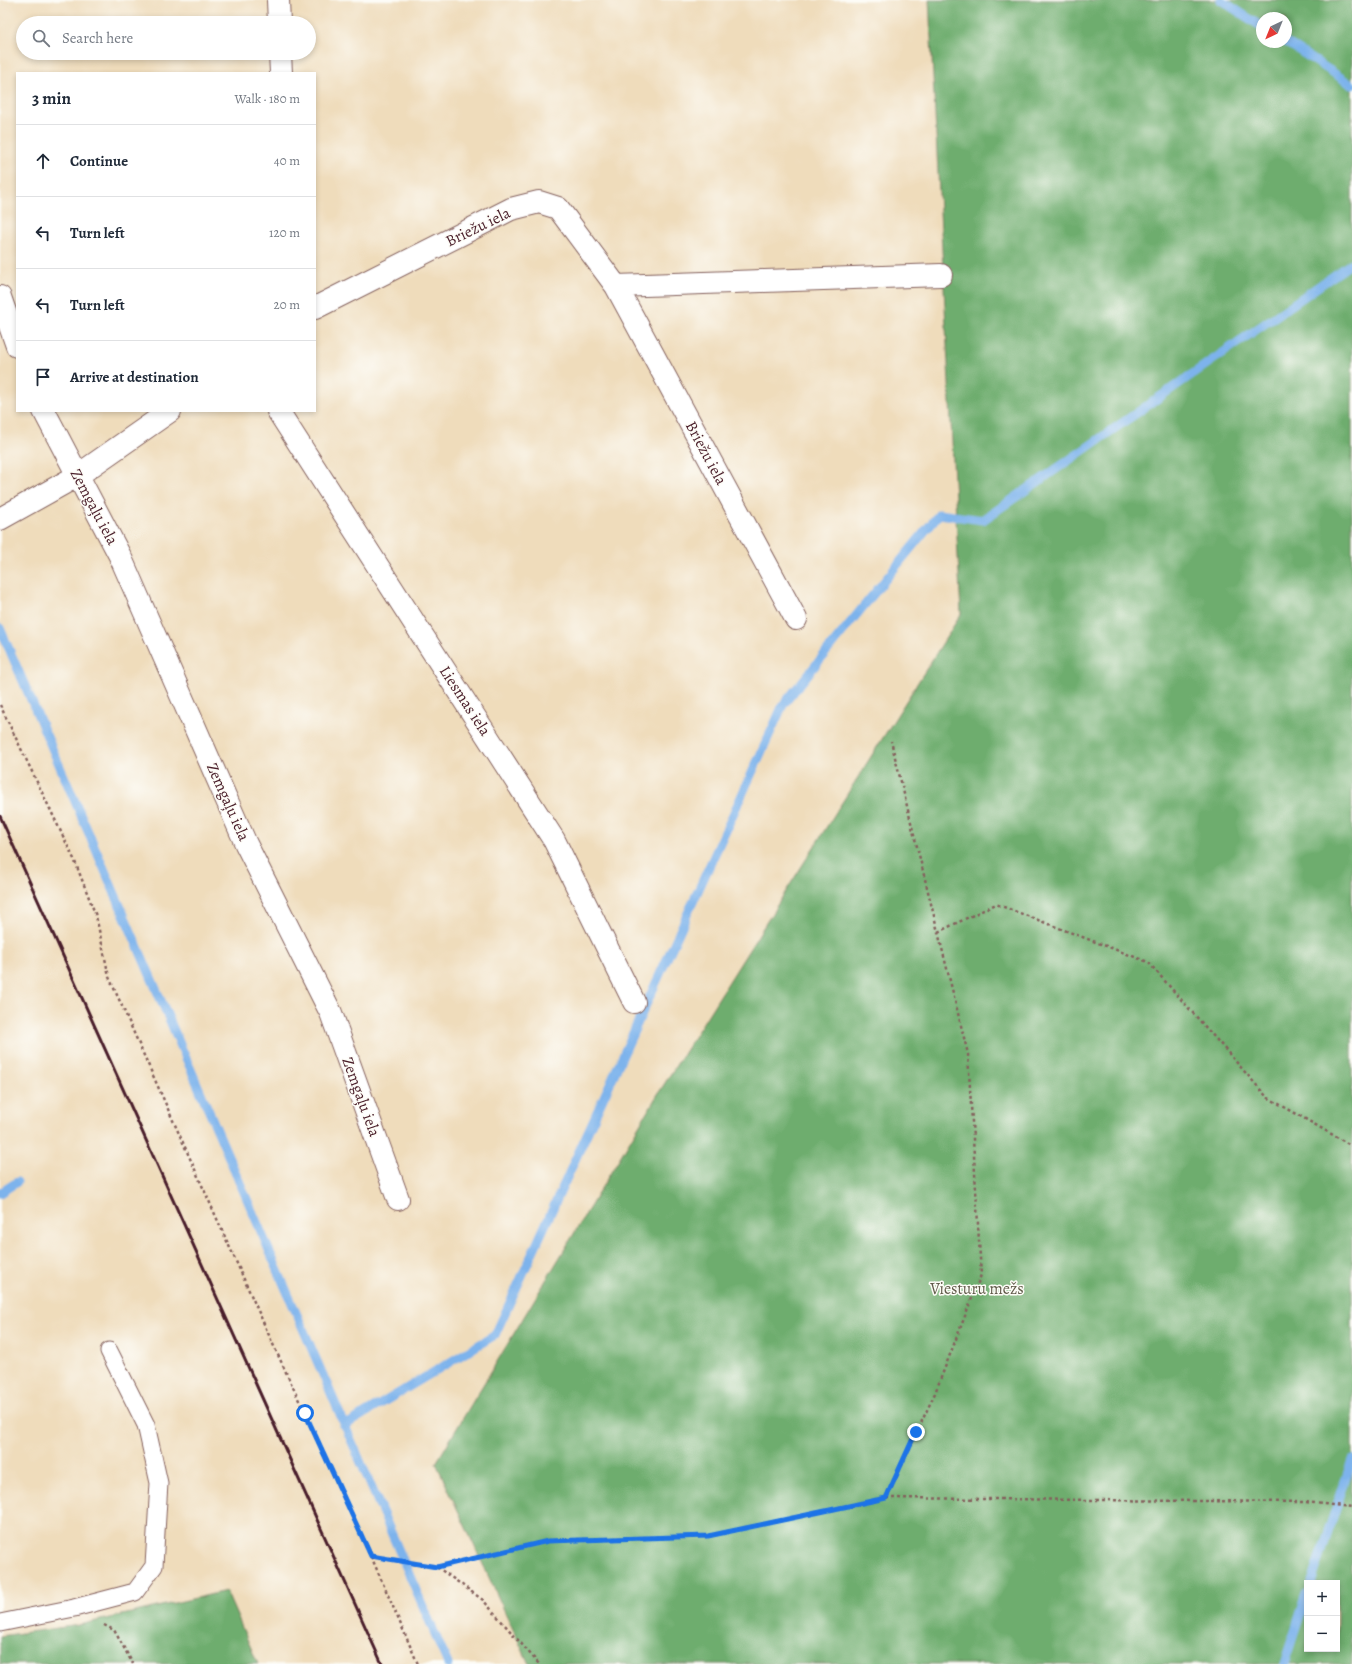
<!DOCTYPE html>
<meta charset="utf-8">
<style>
body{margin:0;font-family:Alegreya,serif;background:#f6f6f7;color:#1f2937}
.controls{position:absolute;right:12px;bottom:12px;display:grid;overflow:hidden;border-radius:0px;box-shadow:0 2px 6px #0003}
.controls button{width:36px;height:36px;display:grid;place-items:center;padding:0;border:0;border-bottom:1px solid #e0e1e3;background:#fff;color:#1f2937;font:20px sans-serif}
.compass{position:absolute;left:1256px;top:12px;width:36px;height:36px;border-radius:50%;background:#fff;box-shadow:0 2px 6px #0003;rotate:223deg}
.stop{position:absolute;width:12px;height:12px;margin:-9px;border:3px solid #1a73e8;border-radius:50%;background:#fff}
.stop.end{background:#1a73e8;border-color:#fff;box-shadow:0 1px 4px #0008}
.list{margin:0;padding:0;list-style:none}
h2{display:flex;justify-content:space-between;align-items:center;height:52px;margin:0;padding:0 16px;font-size:17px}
h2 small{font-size:13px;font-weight:400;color:#747a83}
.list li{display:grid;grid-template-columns:26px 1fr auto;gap:12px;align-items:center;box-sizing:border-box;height:72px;padding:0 16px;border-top:1px solid #e0e1e3}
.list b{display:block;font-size:15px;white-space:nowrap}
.list em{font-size:13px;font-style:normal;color:#747a83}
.icon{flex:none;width:22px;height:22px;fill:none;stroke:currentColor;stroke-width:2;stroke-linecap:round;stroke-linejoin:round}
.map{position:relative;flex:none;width:1352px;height:1664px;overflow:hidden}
.search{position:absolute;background:#fff;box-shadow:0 2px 6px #0003;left:16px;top:16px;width:300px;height:44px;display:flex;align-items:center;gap:10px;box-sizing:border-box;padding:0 14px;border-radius:22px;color:#747a83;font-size:15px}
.panel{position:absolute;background:#fff;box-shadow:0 2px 6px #0003;left:16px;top:72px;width:300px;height:340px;border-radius:0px}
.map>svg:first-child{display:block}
.forest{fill:#6ead6e;stroke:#5c664c;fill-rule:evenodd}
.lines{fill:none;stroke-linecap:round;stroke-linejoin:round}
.stream{stroke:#7db3ec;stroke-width:9}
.lane-casing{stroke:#84615d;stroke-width:19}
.street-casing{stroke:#84615d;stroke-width:24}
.path{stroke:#84615d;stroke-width:2.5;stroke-dasharray:3 3;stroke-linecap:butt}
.lane{stroke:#fff;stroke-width:17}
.street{stroke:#fff;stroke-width:22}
.rail{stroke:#4a1f2b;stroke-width:3}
.route{stroke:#1a73e8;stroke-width:5}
.labels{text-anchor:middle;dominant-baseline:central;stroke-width:3;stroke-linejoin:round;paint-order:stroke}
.street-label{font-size:16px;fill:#4a1f2b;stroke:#fdfcf7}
.park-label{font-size:16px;fill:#605a49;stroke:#fdfcf7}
</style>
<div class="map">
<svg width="1352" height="1664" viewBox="0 0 1352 1664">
<rect width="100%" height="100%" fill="#fdfcf7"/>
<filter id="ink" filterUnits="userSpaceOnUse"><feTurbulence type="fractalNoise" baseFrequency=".025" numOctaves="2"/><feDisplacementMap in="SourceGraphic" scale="8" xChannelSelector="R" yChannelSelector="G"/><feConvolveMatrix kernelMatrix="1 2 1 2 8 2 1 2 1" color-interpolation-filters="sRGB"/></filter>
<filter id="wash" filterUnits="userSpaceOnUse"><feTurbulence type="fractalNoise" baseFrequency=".012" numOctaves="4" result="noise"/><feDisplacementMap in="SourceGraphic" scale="16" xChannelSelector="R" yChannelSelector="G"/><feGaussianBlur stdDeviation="0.9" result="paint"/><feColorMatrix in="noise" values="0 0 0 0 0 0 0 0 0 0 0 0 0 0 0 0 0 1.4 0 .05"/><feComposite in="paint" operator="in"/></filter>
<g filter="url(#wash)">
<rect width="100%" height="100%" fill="#efdcbb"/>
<path class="forest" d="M929,0H1352V1664H529L436,1463L658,1094L961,614ZM1262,18H1286V42H1262ZM1307,1583H1337V1649H1307Z
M226,1591L258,1664H0V1636L79,1625Z"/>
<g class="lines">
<path class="stream" d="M1221,0L1262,27
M1286,42L1352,85
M0,628L448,1664
M0,1193L17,1182
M344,1426L495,1335L783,705L939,514L983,520L1352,263
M1311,1583L1352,1460
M1284,1664L1307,1594"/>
</g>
</g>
<g filter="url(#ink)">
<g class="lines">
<defs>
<path id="lane" d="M0,1623L74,1608L135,1592L154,1566L159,1483L146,1425L109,1351"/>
<path id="street" d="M278,0L279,23
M280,53L281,73
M616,286L941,275
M0,297L17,346
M315,308L511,209L539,202L558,208L616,286L796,619
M44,411L120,556L246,844L331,1013L398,1199
M278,411L554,840L634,1002
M0,519L77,476L170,411"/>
</defs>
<use href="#lane" class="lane-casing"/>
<use href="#street" class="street-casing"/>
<path class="path" d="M0,705L74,859L96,916L109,977L272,1342L371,1556L418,1664
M938,932L996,904L1148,962L1267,1097L1352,1146
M886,1498L1305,1502L1352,1507
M371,1556L437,1567L548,1541L708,1536L886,1498L935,1393L981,1275L968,1054L891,741
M437,1567L483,1600L539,1664
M104,1625L114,1630L133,1664"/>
<use href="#lane" class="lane"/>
<use href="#street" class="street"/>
<path class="rail" d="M0,816L382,1664"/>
</g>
</g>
<g class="lines" filter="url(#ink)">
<path class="route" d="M305,1413L371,1556L437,1567L548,1541L708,1536L886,1498L916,1432"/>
</g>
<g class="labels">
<g class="street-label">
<text transform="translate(478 227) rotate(-26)">Briežu iela</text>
<text transform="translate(706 453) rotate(62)">Briežu iela</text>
<text transform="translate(94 507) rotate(62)">Zemgaļu iela</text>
<text transform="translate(465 701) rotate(57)">Liesmas iela</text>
<text transform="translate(228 802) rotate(66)">Zemgaļu iela</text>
<text transform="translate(361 1097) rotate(70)">Zemgaļu iela</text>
</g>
<g class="park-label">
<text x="977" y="1289">Viesturu mežs</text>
</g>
</g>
</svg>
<div class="controls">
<button>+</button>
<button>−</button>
</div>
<svg class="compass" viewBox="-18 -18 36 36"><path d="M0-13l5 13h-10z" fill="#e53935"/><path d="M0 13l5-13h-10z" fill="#747a83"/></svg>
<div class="stop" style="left:305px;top:1413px"></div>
<div class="stop end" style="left:916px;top:1432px"></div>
<div class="search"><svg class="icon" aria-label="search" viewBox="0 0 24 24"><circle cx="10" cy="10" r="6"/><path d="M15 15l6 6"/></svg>Search here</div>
<section class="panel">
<h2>3 min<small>Walk · 180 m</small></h2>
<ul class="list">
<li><svg class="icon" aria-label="ahead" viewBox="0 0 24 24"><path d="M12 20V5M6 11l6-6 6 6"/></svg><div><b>Continue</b></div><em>40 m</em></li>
<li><svg class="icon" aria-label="left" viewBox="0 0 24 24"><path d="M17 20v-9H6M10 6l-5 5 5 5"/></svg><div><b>Turn left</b></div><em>120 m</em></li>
<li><svg class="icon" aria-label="left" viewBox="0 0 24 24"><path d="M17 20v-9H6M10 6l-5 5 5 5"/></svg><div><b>Turn left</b></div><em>20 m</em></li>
<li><svg class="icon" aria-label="arrive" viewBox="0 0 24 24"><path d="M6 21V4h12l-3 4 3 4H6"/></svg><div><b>Arrive at destination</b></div></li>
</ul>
</section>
</div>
